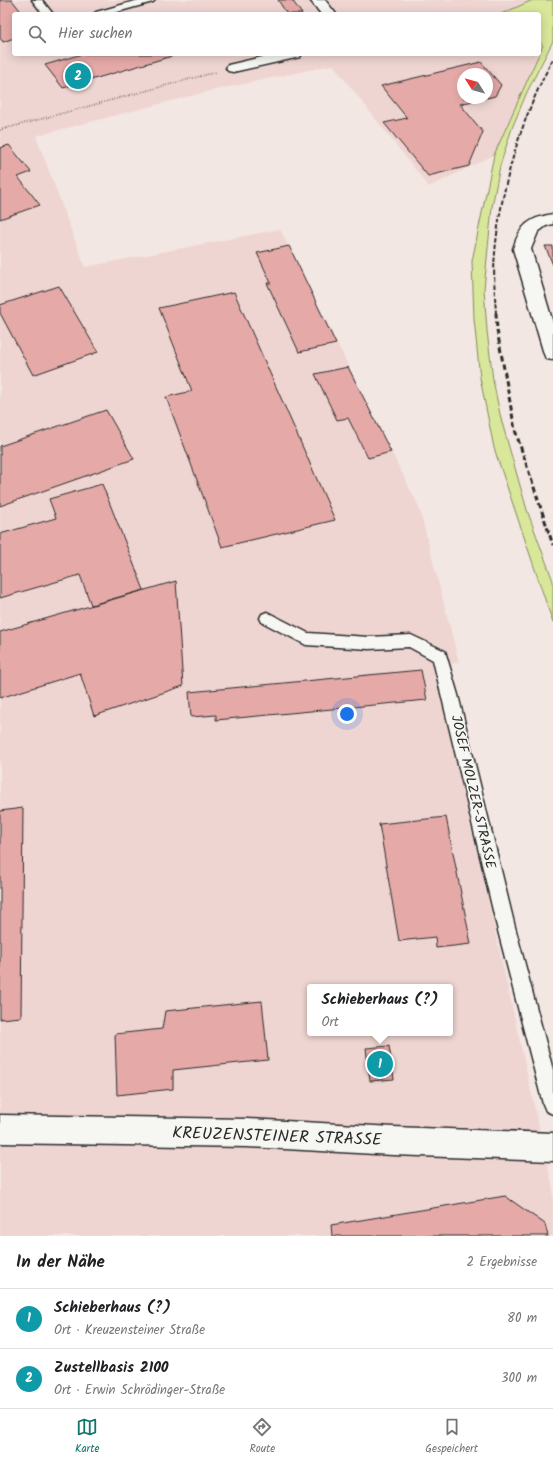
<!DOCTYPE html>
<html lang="de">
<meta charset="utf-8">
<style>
body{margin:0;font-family:Kalam,sans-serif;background:#f6f6f6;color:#202124}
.compass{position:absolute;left:457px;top:68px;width:36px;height:36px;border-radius:50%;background:#fff;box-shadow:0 2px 10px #0003;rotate:307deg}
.you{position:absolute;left:347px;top:714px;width:14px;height:14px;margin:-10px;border:3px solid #fff;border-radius:50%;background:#1a73e8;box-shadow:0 0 0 6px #1a73e833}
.badge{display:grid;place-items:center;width:26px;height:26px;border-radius:50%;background:#0f766e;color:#fff;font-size:13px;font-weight:700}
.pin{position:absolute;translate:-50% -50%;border:2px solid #fff;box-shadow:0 1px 4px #0006}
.popup{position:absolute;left:307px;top:984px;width:146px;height:52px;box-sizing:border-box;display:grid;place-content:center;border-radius:4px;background:#fff;filter:drop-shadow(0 1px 3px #0005);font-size:13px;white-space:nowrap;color:#757577}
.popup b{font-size:15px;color:#202124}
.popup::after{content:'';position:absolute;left:50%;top:100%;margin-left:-8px;border:8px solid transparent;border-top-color:#fff}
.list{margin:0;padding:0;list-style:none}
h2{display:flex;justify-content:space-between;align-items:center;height:52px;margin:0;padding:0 16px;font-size:17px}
h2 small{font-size:13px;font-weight:400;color:#757577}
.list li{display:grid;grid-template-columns:26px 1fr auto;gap:12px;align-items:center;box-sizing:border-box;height:60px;padding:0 16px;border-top:1px solid #e0e0e0}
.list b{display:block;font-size:15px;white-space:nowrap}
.list p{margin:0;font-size:13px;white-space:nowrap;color:#757577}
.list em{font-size:13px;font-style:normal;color:#757577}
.icon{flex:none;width:22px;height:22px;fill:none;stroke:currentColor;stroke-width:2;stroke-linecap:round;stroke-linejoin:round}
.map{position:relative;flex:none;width:553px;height:1236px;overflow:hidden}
.search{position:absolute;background:#fff;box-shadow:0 2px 10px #0003;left:12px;right:12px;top:12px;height:44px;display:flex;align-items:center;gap:10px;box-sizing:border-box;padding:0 14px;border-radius:4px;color:#757577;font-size:15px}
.sheet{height:172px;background:#fff}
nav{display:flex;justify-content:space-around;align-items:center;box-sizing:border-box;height:56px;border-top:1px solid #e0e0e0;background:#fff;font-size:11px;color:#757577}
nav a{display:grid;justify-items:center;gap:2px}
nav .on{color:#0f766e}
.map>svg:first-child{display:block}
.built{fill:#efd5d1;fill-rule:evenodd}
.green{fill:#d8e79a;stroke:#828962}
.building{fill:#e5aaa8;stroke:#2b2b2b}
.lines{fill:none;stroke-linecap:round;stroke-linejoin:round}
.lane-casing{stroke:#2b2b2b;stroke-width:3}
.street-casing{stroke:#2b2b2b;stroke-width:3}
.path{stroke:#2b2b2b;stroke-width:2;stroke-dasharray:0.5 2;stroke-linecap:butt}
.lane{fill:#f6f6f2;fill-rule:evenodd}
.street{fill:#f6f6f2;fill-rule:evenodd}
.rail-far1{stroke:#2b2b2b;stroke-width:2;stroke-dasharray:4.5 2;stroke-linecap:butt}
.rail{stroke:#2b2b2b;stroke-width:3;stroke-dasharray:5.5 3;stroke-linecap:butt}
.labels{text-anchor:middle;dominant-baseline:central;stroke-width:3;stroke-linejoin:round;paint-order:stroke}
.street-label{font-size:14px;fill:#2b2b2b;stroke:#f6f6f2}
.near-street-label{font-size:17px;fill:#2b2b2b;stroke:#f6f6f2}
</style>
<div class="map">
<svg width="553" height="1236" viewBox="0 0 553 1236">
<rect width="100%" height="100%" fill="#f3e7e3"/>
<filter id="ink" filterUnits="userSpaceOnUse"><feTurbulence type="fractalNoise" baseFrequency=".025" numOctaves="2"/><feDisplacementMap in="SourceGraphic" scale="8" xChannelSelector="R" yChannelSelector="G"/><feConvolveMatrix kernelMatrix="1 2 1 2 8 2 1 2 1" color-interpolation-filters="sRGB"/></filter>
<g filter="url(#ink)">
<path class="built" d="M0,0H533L502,14H14V54H539L494,155L429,187L333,65L210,91L36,136L85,267L280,229L419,507L459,662L436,668L553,1189V1236H0ZM463,74H487V98H463ZM310,987H450V1033H310Z"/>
<path class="green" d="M533,0H553V41L527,92L512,128L500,166L492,207L484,289L487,331L493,380L501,419L527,510L553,581V623L494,448L480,378L474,319L472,261L494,155L543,45L539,42V14H501Z"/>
<path class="building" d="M0,0H12L23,14H14V38L3,42L0,38Z
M278,0H292L302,14H287Z
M82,54H179L63,88L45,65Z
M481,62L501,85L495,96L487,98V74H463V98H486L460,104L483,132L469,166L428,176L384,123L407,118L381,86Z
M9,145L31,172L18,177L40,205L0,219V148Z
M289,246L336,344L299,352L267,283H271L257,253Z
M545,246H553V265Z
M59,286L98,352L33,375L0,313V305Z
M234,292L335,520L222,547L166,397L192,391L159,308Z
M348,367L391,452L368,458L348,418L337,420L315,374Z
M106,410L134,459L0,506V446Z
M102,484L144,590L91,605L80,575L0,598V534L56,518L49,499Z
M176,581L183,686L94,716L80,673L0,698V632Z
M421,670L427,700L216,720V715L191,717L189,692Z
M23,808L21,1017L0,1019V811Z
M446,817L471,944L436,948L435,937L399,941L379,824Z
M262,1001L268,1060L173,1070V1089L117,1095L115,1034L162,1029L165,1011Z
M389,1046L394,1079L370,1081L366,1048Z
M505,1196L545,1224L548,1236H332L331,1225Z"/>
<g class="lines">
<defs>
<path id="lane" d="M32,0H42L53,14H43Z
M139,0H155L153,2L110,14H94L96,12Z
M267,612L308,633L369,637L411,635L445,651L458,695L514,923L553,1070V1114L546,1111L543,1104L496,923L433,660L409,647L369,649L306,645L262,622L260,618L262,614Z"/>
<path id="street" d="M310,0H325L336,14H321Z
M275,54H302L300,57L233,72L228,71L226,68L228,65Z
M553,214V224L546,226L538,232L531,249L553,323V360L546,359L544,354L513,249C520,225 529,218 553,214Z
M0,1115L247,1119L393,1127L553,1133V1161L393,1155L247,1147L0,1143Z"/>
</defs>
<use href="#lane" class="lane-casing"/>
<use href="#street" class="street-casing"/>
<path class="path" d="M0,130L216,72"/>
<use href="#lane" class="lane"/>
<use href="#street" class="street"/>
<path class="rail-far1" d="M496,314C495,294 493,273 495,253C501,185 521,119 553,59"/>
<path class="rail" d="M496,313L497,330L515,430L553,545"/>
</g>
</g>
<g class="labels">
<g class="street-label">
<text transform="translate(473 792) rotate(77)">JOSEF MOLZER-STRASSE</text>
</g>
<g class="near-street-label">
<text transform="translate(277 1137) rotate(2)">KREUZENSTEINER STRASSE</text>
</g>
</g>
</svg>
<svg class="compass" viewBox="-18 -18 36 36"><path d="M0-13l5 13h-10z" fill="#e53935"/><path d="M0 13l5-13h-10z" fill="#757577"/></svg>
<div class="you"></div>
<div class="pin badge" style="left:380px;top:1064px;background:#0f9aa8">1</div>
<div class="popup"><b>Schieberhaus (?)</b>Ort</div>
<div class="pin badge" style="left:78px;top:76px;background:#0f9aa8">2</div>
<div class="search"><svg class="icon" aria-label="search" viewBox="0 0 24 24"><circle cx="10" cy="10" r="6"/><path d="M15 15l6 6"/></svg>Hier suchen</div>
</div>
<section class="sheet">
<h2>In der Nähe<small>2 Ergebnisse</small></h2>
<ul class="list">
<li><span class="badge" style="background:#0f9aa8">1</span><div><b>Schieberhaus (?)</b><p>Ort · Kreuzensteiner Straße</p></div><em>80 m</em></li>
<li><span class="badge" style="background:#0f9aa8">2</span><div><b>Zustellbasis 2100</b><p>Ort · Erwin Schrödinger-Straße</p></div><em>300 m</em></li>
</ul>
</section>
<nav>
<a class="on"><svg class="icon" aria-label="map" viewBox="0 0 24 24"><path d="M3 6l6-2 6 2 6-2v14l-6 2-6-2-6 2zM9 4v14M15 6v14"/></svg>Karte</a>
<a><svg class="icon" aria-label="directions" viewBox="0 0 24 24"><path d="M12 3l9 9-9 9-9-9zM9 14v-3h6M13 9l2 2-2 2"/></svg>Route</a>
<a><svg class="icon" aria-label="saved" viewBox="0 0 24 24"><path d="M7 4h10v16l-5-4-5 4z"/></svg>Gespeichert</a>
</nav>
